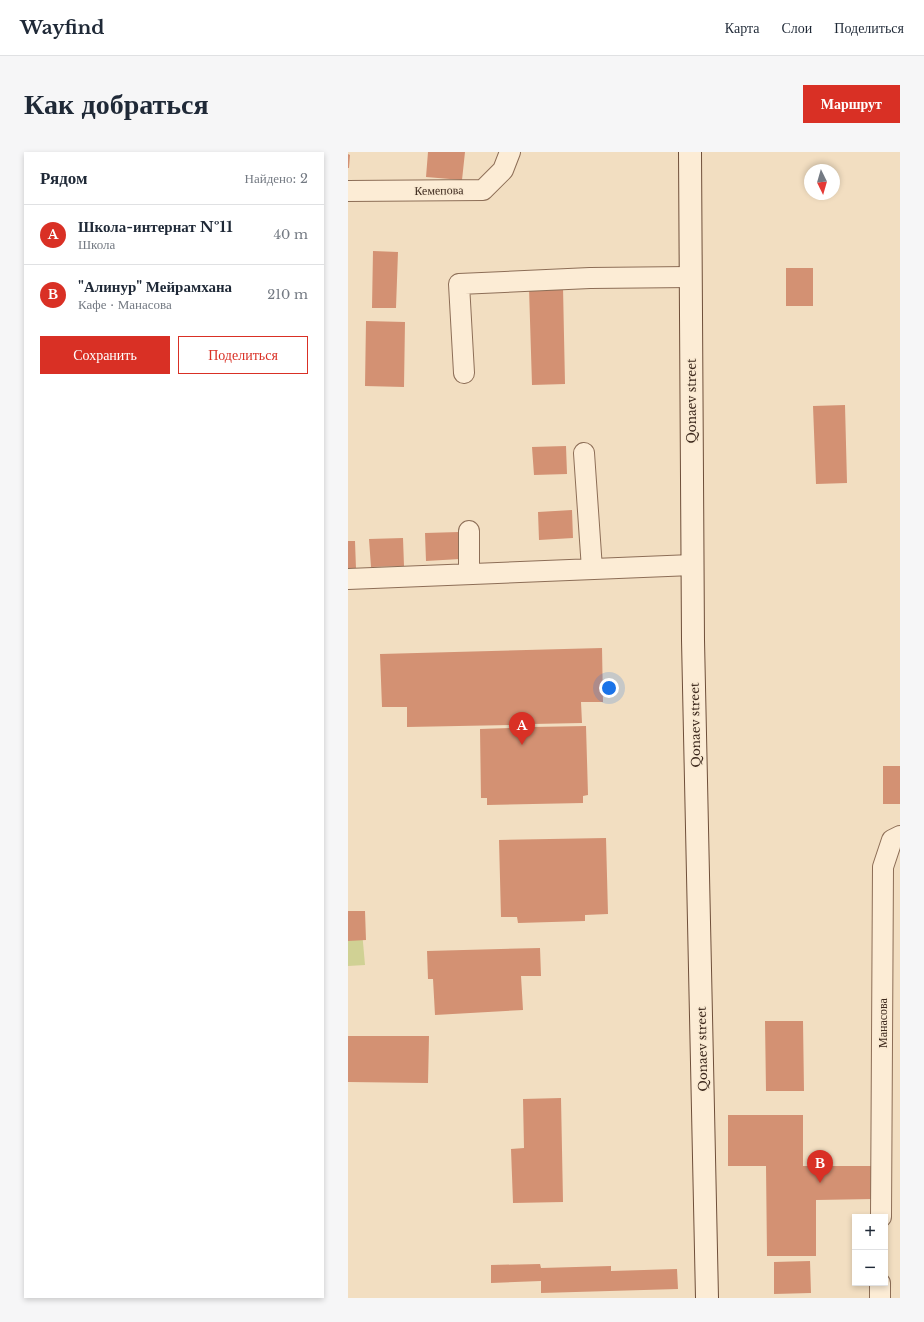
<!DOCTYPE html>
<html lang="ru">
<meta charset="utf-8">
<style>
body{margin:0;font-family:"Libre Baskerville",serif;background:#f6f6f7;color:#1f2937}
.controls{position:absolute;right:12px;bottom:12px;display:grid;overflow:hidden;border-radius:0px;box-shadow:0 2px 6px #0003}
.controls button{width:36px;height:36px;display:grid;place-items:center;padding:0;border:0;border-bottom:1px solid #e0e1e3;background:#fff;color:#1f2937;font:20px sans-serif}
.compass{position:absolute;left:456px;top:12px;width:36px;height:36px;border-radius:50%;background:#fff;box-shadow:0 2px 6px #0003;rotate:175deg}
.you{position:absolute;left:261px;top:536px;width:14px;height:14px;margin:-10px;border:3px solid #fff;border-radius:50%;background:#1a73e8;box-shadow:0 0 0 6px #1a73e833}
.badge{display:grid;place-items:center;width:26px;height:26px;border-radius:50%;background:#d93025;color:#fff;font-size:13px;font-weight:700}
.pin{position:absolute;translate:-50% -33px;filter:drop-shadow(0 1px 2px #0008)}
.pin::after{content:'';position:absolute;top:21px;width:14px;height:12px;background:inherit;clip-path:polygon(0 0,100% 0,50% 100%)}
.list{margin:0;padding:0;list-style:none}
h2{display:flex;justify-content:space-between;align-items:center;height:52px;margin:0;padding:0 16px;font-size:17px}
h2 small{font-size:13px;font-weight:400;color:#747a83}
.list li{display:grid;grid-template-columns:26px 1fr auto;gap:12px;align-items:center;box-sizing:border-box;height:60px;padding:0 16px;border-top:1px solid #e0e1e3}
.list b{display:block;font-size:15px;white-space:nowrap}
.list p{margin:0;font-size:13px;white-space:nowrap;color:#747a83}
.list em{font-size:13px;font-style:normal;color:#747a83}
.actions{display:flex;gap:8px;padding:12px 16px}
.actions a{flex:1;padding:9px 0;border:1px solid #d93025;border-radius:0px;text-align:center;font-size:14px;color:#d93025}
.actions .main{background:#d93025;color:#fff}
.map{position:relative;flex:none;width:552px;height:1146px;overflow:hidden;border-radius:0px}
header{display:flex;align-items:center;gap:24px;box-sizing:border-box;height:56px;padding:0 20px;background:#fff;border-bottom:1px solid #e0e1e3}
header strong{font-size:19px}
nav{display:flex;gap:22px;margin-inline-start:auto;font-size:14px}
.intro{display:flex;align-items:center;justify-content:space-between;box-sizing:border-box;height:96px;padding:0 24px}
h1{margin:0;font-size:28px}
.button{padding:10px 18px;border-radius:0px;background:#d93025;color:#fff;font-size:14px;font-weight:700}
main{display:flex;gap:24px;padding:0 24px}
aside{flex:1;background:#fff;border-radius:0px;box-shadow:0 2px 6px #0003}
.map>svg:first-child{display:block}
.green{fill:#d0d194}
.building{fill:#d39173}
.lines{fill:none;stroke-linecap:round;stroke-linejoin:round}
.minor-casing{stroke:#8d6e57;stroke-width:22}
.secondary-casing{stroke:#6f4f3a;stroke-width:24}
.minor{stroke:#fcecd5;stroke-width:20}
.secondary{stroke:#fcecd5;stroke-width:22}
.labels{text-anchor:middle;dominant-baseline:central;stroke-width:3;stroke-linejoin:round;paint-order:stroke}
.street-label{font-size:12px;fill:#3c281c;stroke:#f9e9d1}
</style>
<header>
<strong>Wayfind</strong>
<nav><a>Карта</a><a>Слои</a><a>Поделиться</a></nav>
</header>
<div class="intro"><h1>Как добраться</h1><a class="button">Маршрут</a></div>
<main>
<aside>
<h2>Рядом<small>Найдено: 2</small></h2>
<ul class="list">
<li><span class="badge">A</span><div><b>Школа-интернат №11</b><p>Школа</p></div><em>40 m</em></li>
<li><span class="badge">B</span><div><b>&quot;Алинур&quot; Мейрамхана</b><p>Кафе · Манасова</p></div><em>210 m</em></li>
</ul>
<div class="actions"><a class="main">Сохранить</a><a>Поделиться</a></div>
</aside>
<div class="map">
<svg width="552" height="1146" viewBox="0 0 552 1146">
<rect width="100%" height="100%" fill="#f2dec1"/>
<path class="green" d="M14,779L17,813L0,814V780Z"/>
<path class="building" d="M80,0H117L114,28L78,25Z
M0,2L2,3L1,16H0Z
M25,99L50,100L48,156H24Z
M438,116H465V154H438Z
M215,135L217,232L184,233L181,136Z
M18,169L57,170L56,235L17,234Z
M497,253L499,331L468,332L465,254Z
M218,294L219,322L186,323L184,295Z
M224,358L225,386L191,388L190,360Z
M111,380L112,407L78,409L77,381Z
M55,386L56,414L23,415L21,387Z
M0,389H7L8,417H0Z
M254,496L255,550H233L234,571L184,572V575L238,574L240,643L235,644V651L139,653V646H133L132,577L164,576V573L59,575V555H34L32,502Z
M535,614H552V652H535Z
M258,686L260,762L237,763V769L170,771L169,765H153L151,688Z
M0,759H17L18,788L0,789Z
M192,796L193,824H173L175,858L87,863L85,827H80L79,799Z
M417,869H455L456,939H418Z
M0,884H81L80,931L0,930Z
M213,946L215,1050L165,1051L163,997L176,996L175,947Z
M380,963H455V1014H525L526,1047L468,1048V1104H419L418,1014H380Z
M462,1109L463,1141L426,1142V1110Z
M192,1112L193,1116L263,1114V1119L329,1117L330,1137L193,1141V1129L143,1131V1113Z"/>
<g class="lines">
<defs>
<path id="minor" d="M0,39L135,38L155,18L162,0
M116,221L111,132L242,126L342,125
M236,301L244,417
M121,422V379
M0,427L344,413
M533,1065L535,715L544,688L552,684
M532,1146V1131"/>
<path id="secondary" d="M342,0L345,488L359,1146"/>
</defs>
<use href="#minor" class="minor-casing"/>
<use href="#secondary" class="secondary-casing"/>
<use href="#minor" class="minor"/>
<use href="#secondary" class="secondary"/>
</g>
<g class="labels">
<g class="street-label">
<text transform="translate(91 38) rotate(-1)">Кемепова</text>
<text transform="translate(343 249) rotate(-90)">Qonaev street</text>
<text transform="translate(347 573) rotate(-91)">Qonaev street</text>
<text transform="translate(534 871) rotate(-90)">Манасова</text>
<text transform="translate(354 897) rotate(-91)">Qonaev street</text>
</g>
</g>
</svg>
<div class="controls">
<button>+</button>
<button>−</button>
</div>
<svg class="compass" viewBox="-18 -18 36 36"><path d="M0-13l5 13h-10z" fill="#e53935"/><path d="M0 13l5-13h-10z" fill="#747a83"/></svg>
<div class="you"></div>
<div class="pin badge" style="left:174px;top:593px">A</div>
<div class="pin badge" style="left:472px;top:1031px">B</div>
</div>
</main>
